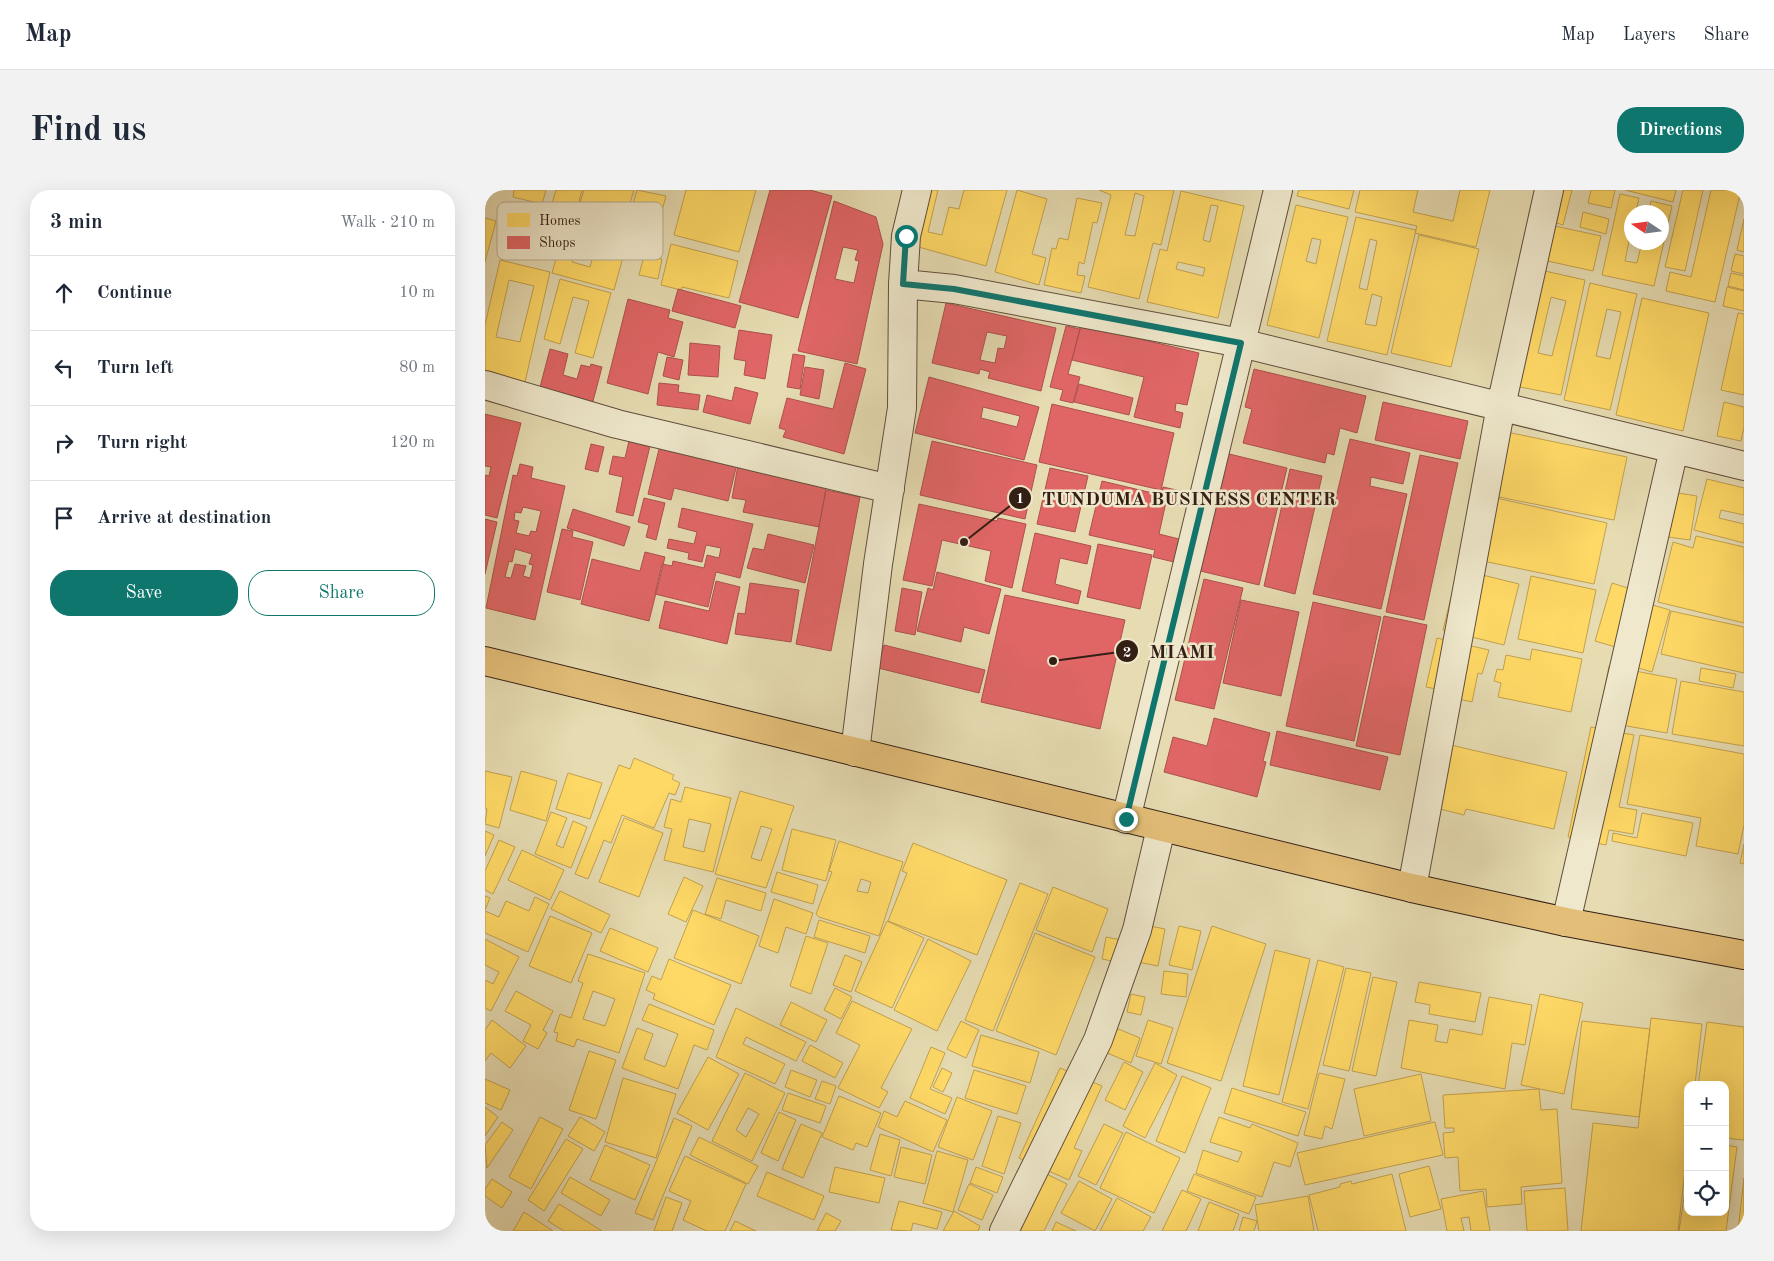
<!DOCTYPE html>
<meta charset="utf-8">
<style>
body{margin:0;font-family:"Old Standard TT",serif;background:#f2f2f3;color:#1f2937}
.controls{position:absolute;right:15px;bottom:15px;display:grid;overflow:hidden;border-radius:10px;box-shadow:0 5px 20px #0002}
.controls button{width:45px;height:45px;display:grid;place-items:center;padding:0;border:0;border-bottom:1px solid #e0e1e3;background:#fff;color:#1f2937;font:25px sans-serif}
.compass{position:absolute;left:1139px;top:15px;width:45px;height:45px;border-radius:50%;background:#fff;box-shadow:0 5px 20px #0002;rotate:283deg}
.stop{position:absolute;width:15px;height:15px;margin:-11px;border:4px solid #0f766e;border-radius:50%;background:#fff}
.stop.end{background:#0f766e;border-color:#fff;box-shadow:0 1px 5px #0008}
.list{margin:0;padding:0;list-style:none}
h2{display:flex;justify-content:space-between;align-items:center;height:65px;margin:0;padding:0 20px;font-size:21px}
h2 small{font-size:16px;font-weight:400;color:#747a83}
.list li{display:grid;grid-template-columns:32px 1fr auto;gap:15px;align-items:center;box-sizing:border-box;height:75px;padding:0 20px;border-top:1px solid #e0e1e3}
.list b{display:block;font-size:19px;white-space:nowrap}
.list em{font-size:16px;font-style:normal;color:#747a83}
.actions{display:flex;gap:10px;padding:15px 20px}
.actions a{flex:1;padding:11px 0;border:1px solid #0f766e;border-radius:20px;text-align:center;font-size:18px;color:#0f766e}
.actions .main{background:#0f766e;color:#fff}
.icon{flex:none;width:28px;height:28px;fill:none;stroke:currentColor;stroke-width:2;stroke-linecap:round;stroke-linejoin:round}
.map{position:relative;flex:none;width:1259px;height:1041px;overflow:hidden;border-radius:20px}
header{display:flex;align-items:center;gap:30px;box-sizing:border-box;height:70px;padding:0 25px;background:#fff;border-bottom:1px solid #e0e1e3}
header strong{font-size:24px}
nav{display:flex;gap:28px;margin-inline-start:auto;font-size:18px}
.intro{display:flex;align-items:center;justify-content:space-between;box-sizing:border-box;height:120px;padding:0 30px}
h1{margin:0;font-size:35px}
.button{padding:12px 22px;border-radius:20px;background:#0f766e;color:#fff;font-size:18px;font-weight:700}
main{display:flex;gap:30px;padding:0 30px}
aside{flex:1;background:#fff;border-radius:20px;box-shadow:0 5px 20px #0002}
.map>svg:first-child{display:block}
.homes{fill:#ffd966;stroke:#c2a14e;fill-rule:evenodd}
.shops{fill:#e06666;stroke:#ac514e;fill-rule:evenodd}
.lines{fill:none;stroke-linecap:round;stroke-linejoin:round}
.minor-casing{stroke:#604e3c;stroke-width:30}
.trunk-casing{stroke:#341f15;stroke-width:30}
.minor{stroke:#efe8cc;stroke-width:28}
.trunk{stroke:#e3be78;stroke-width:28}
.route{stroke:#0f766e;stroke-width:6}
.key{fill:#efe8cc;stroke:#b7ac95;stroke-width:1}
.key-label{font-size:14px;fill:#341f15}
.leader{fill:none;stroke:#341f15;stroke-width:2}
.callout-dot{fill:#341f15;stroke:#efe8cc;stroke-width:2}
.mark-label{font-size:15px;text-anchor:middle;font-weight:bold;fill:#fff}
.callout-label{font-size:19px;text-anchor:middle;font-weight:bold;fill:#341f15;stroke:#efe8cc;stroke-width:5;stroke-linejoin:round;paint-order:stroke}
</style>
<header>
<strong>Map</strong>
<nav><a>Map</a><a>Layers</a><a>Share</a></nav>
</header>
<div class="intro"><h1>Find us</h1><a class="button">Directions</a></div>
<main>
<aside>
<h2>3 min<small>Walk · 210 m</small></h2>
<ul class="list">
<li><svg class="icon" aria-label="ahead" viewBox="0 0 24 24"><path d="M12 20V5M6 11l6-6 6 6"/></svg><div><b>Continue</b></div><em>10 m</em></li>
<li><svg class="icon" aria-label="left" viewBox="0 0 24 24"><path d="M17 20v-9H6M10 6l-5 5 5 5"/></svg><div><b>Turn left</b></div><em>80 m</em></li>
<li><svg class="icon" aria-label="right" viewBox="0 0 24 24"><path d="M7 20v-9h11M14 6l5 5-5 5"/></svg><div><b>Turn right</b></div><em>120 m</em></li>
<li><svg class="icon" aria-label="arrive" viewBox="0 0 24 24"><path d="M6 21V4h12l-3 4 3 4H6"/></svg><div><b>Arrive at destination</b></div></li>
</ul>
<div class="actions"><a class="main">Save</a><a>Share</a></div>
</aside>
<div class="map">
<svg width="1259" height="1041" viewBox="0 0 1259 1041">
<rect width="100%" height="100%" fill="#e6dbb1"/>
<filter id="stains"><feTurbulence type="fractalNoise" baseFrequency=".004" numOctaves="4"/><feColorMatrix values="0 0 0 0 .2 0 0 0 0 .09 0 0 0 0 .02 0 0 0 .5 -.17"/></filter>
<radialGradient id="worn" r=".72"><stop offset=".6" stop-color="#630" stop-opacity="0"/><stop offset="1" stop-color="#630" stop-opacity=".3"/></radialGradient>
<path class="homes" d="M29,0H61L57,14L28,7Z
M71,0H97L91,23L66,17Z
M99,0H149L143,19L136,16L132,31L127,30L122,44L88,33Z
M152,0L181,6L167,57L161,55L159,62L143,57L144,50L138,48Z
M201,0H271L254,62L189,45Z
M438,0H453L443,42L457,45L464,17L474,19L479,0H522L501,76L423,54Z
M532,0L562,9L547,64L561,68L554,95L510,82Z
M614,0H689L676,55L668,53L654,109L603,97L626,5ZM650,3L659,6L650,46L640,45Z
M814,0H869L864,19L812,6Z
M875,0H933L928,22L968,31L975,0H1005L991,57L930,43L932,36L870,22Z
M1067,0H1087L1078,35L1060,29Z
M1106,0H1130L1126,18L1103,13Z
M1140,0H1191L1188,12Z
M1198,0H1218L1200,81L1180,77Z
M1226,0H1256L1230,112L1181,101L1185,82L1206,87Z
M696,1L759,16L733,128L662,112L675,59L682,61ZM726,15L733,16L725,52L718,50ZM693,72L720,78L718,86L691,79Z
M1135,4L1154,8L1151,22H1146V41L1140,71L1152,73L1157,52H1176V22H1164L1166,11L1187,16L1169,96L1117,85Z
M592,8L617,13L612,33L608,32L599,74L594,72L592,85L600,86L596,103L559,95L567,58L571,59L574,48L583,50Z
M811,15L863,27L834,148L782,135ZM827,48L836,50L831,74L821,71Z
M1098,22L1124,29L1121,44L1095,37Z
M871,27L931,40L902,165L842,151ZM885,49L892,51L882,100L874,98ZM887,104L897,107L891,136L880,134Z
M0,28L11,31L0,72Z
M1259,29V62L1252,60Z
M1056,33L1116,46L1108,81L1049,68Z
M80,36L142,52L129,100L67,83ZM92,54L110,59L105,77L87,72Z
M934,45L994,59L966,177L906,163Z
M186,54L253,71L244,108L197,97L196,100L176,95Z
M1250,64L1259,66V84L1246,81Z
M159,66L177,69L173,89L154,85Z
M15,70L65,82L40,192L0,183V135ZM24,90L49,96L35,152L11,147Z
M1051,79L1100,90L1076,205L1025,195ZM1066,107L1081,111L1067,166L1053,163Z
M1246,83L1259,86V100L1243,96Z
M75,89L126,103L108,168L90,163L104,111L88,107L75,154L59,149Z
M1105,93L1152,104L1125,220L1079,210ZM1122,119L1136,122L1125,169L1111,166Z
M1242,97L1259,101V121L1238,116Z
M1157,108L1224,123L1198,241L1131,225Z
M1253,123L1259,124V205L1236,200Z
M1239,212L1259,217V237L1256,251L1232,246Z
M1012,240L1142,267L1129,330L999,304Z
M1222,289L1259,298V325L1236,320L1234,328L1259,334V353L1209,340Z
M1175,300L1212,306L1205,350L1169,345Z
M1007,307L1122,333L1109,394L993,370Z
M1211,346L1259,357V433L1173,412L1188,352L1208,358Z
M973,379L1034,394L1019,455L958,440Z
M1046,386L1111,400L1098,463L1033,449Z
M1127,393L1158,403L1141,460L1110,451Z
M1157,412L1185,420L1167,482L1139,474Z
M1186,421L1259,437V483L1176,464Z
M952,448L1004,460L997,484L993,483L987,512L956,505L957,500L941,497Z
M1047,459L1097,469L1086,522L1013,507L1016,493L1009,491L1012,479L1018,480L1021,465L1045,470Z
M1124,476L1192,489L1182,543L1113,531Z
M1216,478L1251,484L1248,498L1214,491Z
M1196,491L1259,502V556L1187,544Z
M1106,537L1149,545L1134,617L1152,620L1148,644L1124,640L1121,655L1083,647Z
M1155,545L1259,564V635L1253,664L1211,656L1216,628L1142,614Z
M957,553L1082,582L1069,639L981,619L979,625L943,616Z
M149,568L189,585L187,589L195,593L190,605L184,603L169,638L137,625L126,653L119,650L103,689L90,684L134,575L145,579Z
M0,581L27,587L14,638L0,634L2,619L0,618Z
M36,581L72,591L61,631L25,620Z
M83,583L117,593L105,629L71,619Z
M200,597L246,608L228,682L179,670L187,639L179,637L186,609L196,612ZM204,629L226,634L219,662L198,657Z
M255,601L309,616L281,698L230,684ZM276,636L287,639L276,671L266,668Z
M66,622L82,628L71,655L78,658L88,631L102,637L86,678L50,664Z
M1157,623L1208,633L1201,666L1127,651L1128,643L1152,648Z
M139,628L178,643L154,707L114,692Z
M307,639L351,650L341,691L297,680Z
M0,641L9,645L0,666Z
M14,650L30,657L8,704L0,700V681Z
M354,651L418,672L394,746L334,727L331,724L347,682L344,681ZM376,689L386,692L383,703L372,701Z
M428,653L522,690L492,765L403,731L422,683L417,681Z
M1259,654V674L1255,673Z
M37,660L79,680L65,710L23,690Z
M292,682L333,695L328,714L286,702Z
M199,687L218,696L201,732L183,724Z
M232,688L281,703L276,721L241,710L236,729L220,724Z
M535,693L563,704L508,841L480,830Z
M568,697L623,719L607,762L551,740Z
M75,701L125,725L116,743L66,719Z
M0,706L5,708L0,720Z
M50,707L64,714L43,762L0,743V721L14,727L21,711L44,721Z
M289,709L328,723L321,744L301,737L293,763L274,756Z
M208,720L274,746L256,794L189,768Z
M65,726L107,743L86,793L44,776Z
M334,730L385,746L380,763L329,747Z
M402,731L439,748L407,818L370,801Z
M650,733L680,739L673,776L642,770Z
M694,736L716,741L707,780L684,775Z
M727,736L781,754L736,891L682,873Z
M125,738L173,758L163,782L115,761Z
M550,743L610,767L571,865L511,841Z
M321,746L343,753L326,804L305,796Z
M621,747L646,752L641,774L617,769Z
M0,749L34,767L6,821L0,818V790L8,794L14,782L0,775Z
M443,749L486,771L452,841L409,820Z
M790,760L825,769L794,905L758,896Z
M103,764L160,783L134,863L92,849L89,857L71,851L73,843L69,842L75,824L86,828L98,793L93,791ZM108,801L130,809L120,836L98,829Z
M360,765L377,772L366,802L348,795Z
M184,769L246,795L229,835L168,809L170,804L161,800L167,786L176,790Z
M833,770L859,777L823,919L797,912Z
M861,778L886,783L864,881L838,875Z
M679,781L703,784L701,807L676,804Z
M888,787L912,792L891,886L867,881Z
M934,792L996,803L990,832L944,824L945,815L930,812Z
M350,798L367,807L356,829L339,820Z
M31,801L68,821L58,840L62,843L53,859L38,851L46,835L20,821Z
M646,804L660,807L656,825L642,822Z
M1055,804L1098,813L1079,904L1036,895Z
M1004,807L1047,815L1040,855L1027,853L1020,899L916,878L924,830L953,835L950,851L962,853L965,839L997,845Z
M367,811L427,839L396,898L403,902L394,918L353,898L375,855L351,843Z
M306,812L342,830L331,852L295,835Z
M164,814L229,840L222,860L209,855L193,899L137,878L152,838L168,844L159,869L180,877L193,844L157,830Z
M251,818L321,852L311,871L261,847L258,854L300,874L290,894L231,867Z
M1166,828L1217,834L1210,895H1203V955L1193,1041H1096L1108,933L1153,938Z
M7,830L41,856L25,878L6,863L0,871V840Z
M663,830L688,838L676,874L651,866Z
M476,831L494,840L481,868L462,859Z
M1097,831L1165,839L1154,927L1086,919Z
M1222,832L1259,837V950L1240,948V895H1213Z
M626,836L655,848L646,873L615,860Z
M496,845L554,862L545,893L487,876Z
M325,855L358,873L350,888L317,871Z
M446,857L460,863L445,899L467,908L460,924L425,908Z
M104,861L131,870L111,929L84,920Z
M223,867L254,884L223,940L192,923Z
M639,872L658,882L640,920L620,910Z
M670,873L692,885L660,948L638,936Z
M457,878L467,883L458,902L448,897Z
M575,878L617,896L589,958L597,961L584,990L534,968Z
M306,880L332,890L325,907L300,897Z
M489,880L541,896L532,924L480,908Z
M260,883L300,903L267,971L227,951ZM263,918L274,924L261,947L251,940Z
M834,883L860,889L847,939L840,936L837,949L819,945Z
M936,884L946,931L879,946L869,899Z
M697,886L726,898L700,963L671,951Z
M138,888L191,904L171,968L120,952Z
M0,889L25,900L16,920L0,913Z
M337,891L351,896L345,914L330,909Z
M747,898L821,922L813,946L739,923Z
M1054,899L1056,920L1072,919L1077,993L1036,997L1037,1014L1002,1017L1001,999L975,1001L973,967L960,968L958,943L969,942V938H960L958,905Z
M303,903L341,916L335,933L297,920Z
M354,906L396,923L382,957L371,953L368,960L337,947Z
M472,907L507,921L488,970L453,957Z
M420,911L462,930L448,962L393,937L399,921L412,927Z
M0,917L13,927L0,946Z
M294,922L311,930L293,971L276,963Z
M513,926L536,933L519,984L497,976Z
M55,927L78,939L46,999L24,987Z
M95,927L120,942L109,961L83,946Z
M734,927L765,938L767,934L813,953L805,977L789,972L777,1007L711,983L718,960L753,972L757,962L725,952Z
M189,928L207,936L168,1030L150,1023Z
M17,932L28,940L2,978L0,955Z
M950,932L958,965L820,995L812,963Z
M316,934L337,943L318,988L297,979Z
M619,934L638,943L611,995L593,986Z
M641,942L695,968L669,1023L615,998Z
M395,944L415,950L406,986L385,980Z
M214,947L273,976L263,994L205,965Z
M81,949L98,959L59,1021L43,1010Z
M120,955L165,975L150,1010L105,990Z
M1240,955L1252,957L1241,1041H1194L1203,980V1022H1240Z
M416,957L447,965L440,994L409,987Z
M452,961L483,970L468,1022L438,1013Z
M200,966L261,994L240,1041H222L198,1030L206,1011L184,1001Z
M539,973L582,994L559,1041H506Z
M944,976L956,1019L925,1027L914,984Z
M350,977L400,988L394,1013L344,1002Z
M491,977L518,987L512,1003L485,993Z
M282,982L339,1006L329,1030L272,1006Z
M709,984L771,1007L764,1024L702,1001Z
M907,984L921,1041H833L824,1005L855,997V994L866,991L867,994Z
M85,987L125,1010L116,1026L76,1003Z
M1259,988V1037L1258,1041H1253Z
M7,989L27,1002L17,1018L0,1006V999Z
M594,991L627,1009L610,1041L576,1023Z
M484,994L508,1005L497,1030L473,1020Z
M1080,998L1083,1041H1042L1039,1001Z
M697,1000L716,1009L701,1041H677Z
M998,1001L1005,1041H986L984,1027L976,1028L979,1041H962L956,1009Z
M823,1006L829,1041H774L770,1015Z
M181,1007L197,1013L187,1041H169Z
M632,1008L666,1027L658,1041H615Z
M414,1011L457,1022L452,1039L428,1033L426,1041L406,1040Z
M724,1012L754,1024L748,1041H713Z
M74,1014L117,1041H79L63,1031Z
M469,1021L495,1036L493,1041H458Z
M39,1022L68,1041H28Z
M341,1023L356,1031L350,1041H332Z
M758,1027L772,1031L769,1041H754Z
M250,1031L271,1041H245Z
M571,1032L591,1041H567Z"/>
<path class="shops" d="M285,0H325L347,6L313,128L254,112Z
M349,11L391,27L398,54L372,174L313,161ZM358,57L373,60L370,70L374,71L369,93L350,89Z
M193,99L256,116L250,138L187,121Z
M143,109L185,120L183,128L198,132L189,167L173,162L163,204L122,193Z
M461,113L571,138L556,201L503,188L505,182L495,179L494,184L447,173ZM502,142L522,146L519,159L513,158L510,173L495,170Z
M596,135L714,163L702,215L691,213L690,221L698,223L695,238L649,227L659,187L587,170Z
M581,136L595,139L583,184L595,187L588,213L575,210L578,200L565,197Z
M254,140L287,145L280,189L259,185L261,171L249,169Z
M205,153L235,156L233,187L203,185Z
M65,159L83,164L78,185L92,189L96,175L105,177L106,174L117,177L107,215L54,201Z
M308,164L320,166L315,199L302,197Z
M182,167L198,170L194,190L178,186Z
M360,173L381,179L359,264L298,247L301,240L294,238L302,208L348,219Z
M320,177L339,180L334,209L315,205Z
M769,179L881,206L872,243L855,238L849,265L842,263L840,273L758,253L767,219L760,217Z
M444,187L554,217L539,270L430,243ZM498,217L535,226L532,237L496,228Z
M174,193L194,195L193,202L215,205L213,220L172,215Z
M594,194L648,208L644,225L589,212Z
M250,197L273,203L265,234L218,222L222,205L247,211Z
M898,212L983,231L975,269L890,250Z
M567,214L689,243L676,300L554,272Z
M0,224L36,233L12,328L0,325V285L4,286L6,277L0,276Z
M865,249L925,263L918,294L886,287L885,296L922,304L896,419L828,404Z
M144,251L165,256L148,326L131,322L138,287L124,284L128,266L140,268Z
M447,251L552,275L540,329L435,305Z
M106,254L119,257L113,282L100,279Z
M175,255L252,274L243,311L189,298L186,310L163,304Z
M736,262L802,278L774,395L707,379Z
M935,265L973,273L939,430L901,422Z
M35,274L48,277L46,288L80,296L50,430L1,418L28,285L32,286ZM38,317L56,321L51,342L46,341L44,346L31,343L34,331L29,330L30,322L36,323ZM30,359L47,364L44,374L48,375L45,388L38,386L41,376L30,374L26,388L20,387L24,371L27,372Z
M253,275L342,293L334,337L258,322L261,310L247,308Z
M565,278L603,286L590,342L552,334Z
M805,279L837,286L810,404L779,396Z
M617,291L676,305L678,297L705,303L702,317L681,312L674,344L694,349L689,372L668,367L670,360L604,345Z
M341,300L375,307L346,461L311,454Z
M159,308L180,313L171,350L161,347L164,335L153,332Z
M434,314L512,331L513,328L541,334L527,398L500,391L506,361L457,350L447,396L418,390Z
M197,318L268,334L255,388L231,382L223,417L170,404L177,374L187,376L188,371L219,378L222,365L234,368L236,358L221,355L217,372L203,369L204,363L182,358L184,349L209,354L212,342L193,337Z
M88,319L145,337L139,356L82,338Z
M0,329L12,332L0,384Z
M77,339L88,341L87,347L108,352L95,410L62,402Z
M550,343L606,356L602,374L575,368L570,394L596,401L593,414L537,401Z
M283,344L329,355L320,393L262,378L268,358L279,360Z
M613,354L667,365L655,419L602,407Z
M160,362L180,367L164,431L96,414L107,369L155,381Z
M452,382L516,399L504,444L479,437L476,452L432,441L443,398L448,400Z
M719,389L758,398L729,519L690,510Z
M231,391L255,397L242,454L174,438L180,411L224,421Z
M265,393L314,400L306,452L250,444L253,423L260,424Z
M417,398L437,402L430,445L410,441Z
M520,405L640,430L615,539L496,512Z
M756,410L814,422L796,506L738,493Z
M828,412L896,427L869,551L801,536Z
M899,426L942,435L915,565L871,556Z
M399,455L500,480L494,503L393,478Z
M729,528L785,543L778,571L781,572L772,607L679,582L688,547L722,556Z
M792,541L903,567L895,600L785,575Z"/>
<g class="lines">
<defs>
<path id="minor" d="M418,94L469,99L756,153L1259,276
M0,195L132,234L405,299
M370,562L393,374L417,218L418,94L421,46L432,0
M641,629L793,0
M927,698L1016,216L1064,0
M1081,732L1189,259
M519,1041L613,850L652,740L676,638"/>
<path id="trunk" d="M0,471L927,698L1081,732L1259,765"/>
</defs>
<use href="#minor" class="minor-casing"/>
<use href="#trunk" class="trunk-casing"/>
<use href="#minor" class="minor"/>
<use href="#trunk" class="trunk"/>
</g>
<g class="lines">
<path class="route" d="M421,46L418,94L469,99L756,153L641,629"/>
</g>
<rect x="12" y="12" width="166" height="58" rx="8" class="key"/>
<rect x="22" y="23" width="23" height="14" fill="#ffd966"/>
<rect x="22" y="46" width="23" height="13" fill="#e06666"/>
<g class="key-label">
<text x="54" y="35">Homes</text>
<text x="54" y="57">Shops</text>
</g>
<path class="leader" d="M479 352L535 308M568 471L642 461"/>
<g class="callout-dot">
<circle cx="479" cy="352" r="5"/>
<circle cx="568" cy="471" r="5"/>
<circle cx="535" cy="308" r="12"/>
<circle cx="642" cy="461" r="12"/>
</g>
<g class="mark-label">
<text x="535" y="313">1</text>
<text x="642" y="467">2</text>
</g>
<g class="callout-label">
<text x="704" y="315">TUNDUMA BUSINESS CENTER</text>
<text x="697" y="468">MIAMI</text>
</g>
<rect width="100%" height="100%" filter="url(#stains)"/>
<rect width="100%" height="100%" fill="url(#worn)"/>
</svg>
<div class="controls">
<button>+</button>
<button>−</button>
<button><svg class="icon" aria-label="locate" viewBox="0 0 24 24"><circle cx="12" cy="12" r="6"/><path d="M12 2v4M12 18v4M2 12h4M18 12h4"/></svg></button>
</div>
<svg class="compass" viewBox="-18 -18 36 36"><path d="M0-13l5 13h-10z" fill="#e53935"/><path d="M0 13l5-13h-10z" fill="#747a83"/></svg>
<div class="stop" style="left:421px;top:46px"></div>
<div class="stop end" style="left:641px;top:629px"></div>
</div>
</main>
